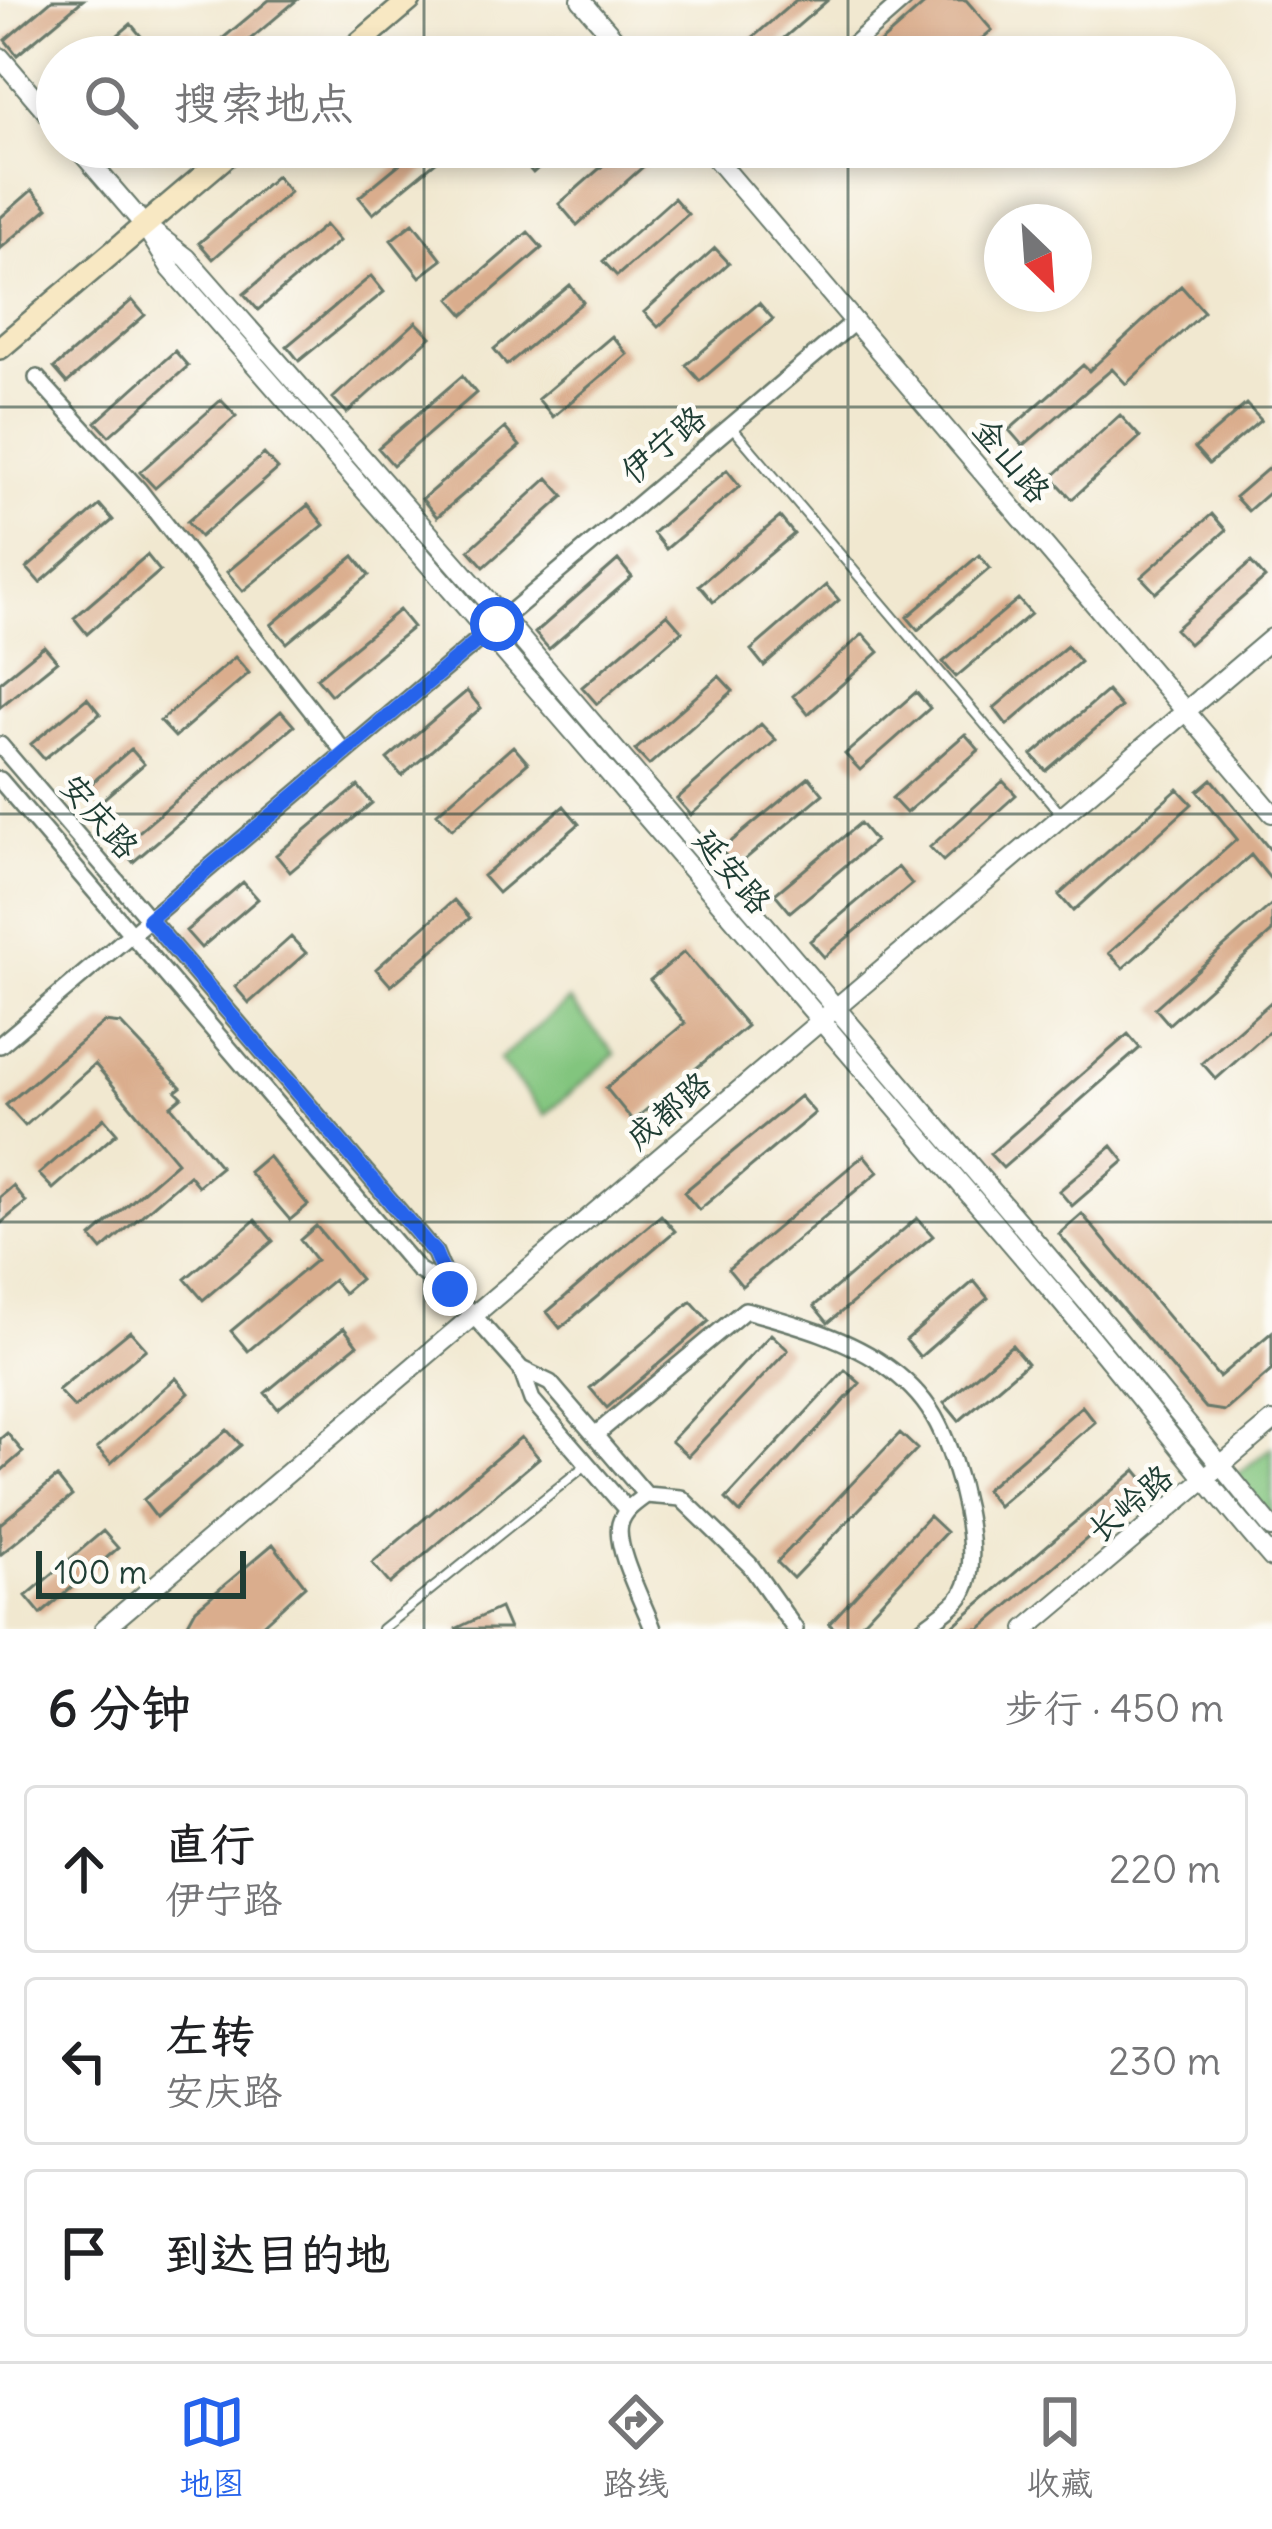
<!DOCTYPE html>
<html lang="zh">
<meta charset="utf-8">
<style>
body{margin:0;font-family:Delius,"LXGW WenKai TC",sans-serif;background:#f6f6f6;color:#202124}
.compass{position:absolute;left:984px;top:204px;width:108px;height:108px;border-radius:50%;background:#fff;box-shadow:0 6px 18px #0003;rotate:155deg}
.scale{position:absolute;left:36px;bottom:30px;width:210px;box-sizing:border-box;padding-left:12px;border:6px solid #1f3d34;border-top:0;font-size:33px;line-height:42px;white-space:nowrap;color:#1f3d34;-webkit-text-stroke:9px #fdfcf7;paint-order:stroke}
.stop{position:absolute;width:36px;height:36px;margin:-27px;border:9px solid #2563eb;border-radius:50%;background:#fff}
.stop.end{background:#2563eb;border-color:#fff;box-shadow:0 3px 12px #0008}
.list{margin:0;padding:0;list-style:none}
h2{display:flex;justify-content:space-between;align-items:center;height:156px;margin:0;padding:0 48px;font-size:51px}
h2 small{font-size:39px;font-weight:400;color:#757577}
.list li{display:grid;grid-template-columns:78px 1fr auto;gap:36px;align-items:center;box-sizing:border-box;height:168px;margin:0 24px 24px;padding:0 24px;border:3px solid #e0e0e0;border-radius:12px}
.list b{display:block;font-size:45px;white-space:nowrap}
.list p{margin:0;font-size:39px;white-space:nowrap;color:#757577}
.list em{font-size:39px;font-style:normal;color:#757577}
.icon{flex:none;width:66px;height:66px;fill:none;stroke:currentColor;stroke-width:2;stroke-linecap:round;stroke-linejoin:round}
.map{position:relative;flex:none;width:1272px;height:1629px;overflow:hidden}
.search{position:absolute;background:#fff;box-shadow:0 6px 18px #0003;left:36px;right:36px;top:36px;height:132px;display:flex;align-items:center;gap:30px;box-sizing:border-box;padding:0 42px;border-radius:66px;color:#757577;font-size:45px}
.sheet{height:732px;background:#fff}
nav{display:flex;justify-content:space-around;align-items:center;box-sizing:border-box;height:168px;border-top:3px solid #e0e0e0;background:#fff;font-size:33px;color:#757577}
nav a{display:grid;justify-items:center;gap:6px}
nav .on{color:#2563eb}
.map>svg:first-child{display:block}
.green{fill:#82c57e;stroke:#508159;stroke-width:3}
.building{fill:#daad8d}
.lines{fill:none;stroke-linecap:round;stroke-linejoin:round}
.service-casing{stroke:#68796b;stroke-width:12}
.minor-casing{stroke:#68796b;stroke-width:20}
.tertiary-casing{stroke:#68796b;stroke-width:22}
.secondary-casing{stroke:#68796b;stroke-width:26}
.service{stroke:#fff;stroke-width:8}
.minor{stroke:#fff;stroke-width:15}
.tertiary{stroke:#fff;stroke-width:18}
.secondary{stroke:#f8e8c3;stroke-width:21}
.route{stroke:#2563eb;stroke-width:15}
.grid{fill:none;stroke:#1f3d34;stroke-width:3;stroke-opacity:0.55}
.labels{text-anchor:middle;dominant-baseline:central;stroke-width:9;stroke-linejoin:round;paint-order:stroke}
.street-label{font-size:33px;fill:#1f3d34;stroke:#fdfcf7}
</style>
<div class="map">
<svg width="1272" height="1629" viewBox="0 0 1272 1629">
<rect width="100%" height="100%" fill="#fdfcf7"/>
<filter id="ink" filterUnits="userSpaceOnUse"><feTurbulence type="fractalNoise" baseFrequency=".00833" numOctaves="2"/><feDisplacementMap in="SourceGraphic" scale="24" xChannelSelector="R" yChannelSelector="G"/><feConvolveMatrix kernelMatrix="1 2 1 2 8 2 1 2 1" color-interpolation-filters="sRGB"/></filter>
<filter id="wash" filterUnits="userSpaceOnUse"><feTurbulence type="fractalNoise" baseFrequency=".004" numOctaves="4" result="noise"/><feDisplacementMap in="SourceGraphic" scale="48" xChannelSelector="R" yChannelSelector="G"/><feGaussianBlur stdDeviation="2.7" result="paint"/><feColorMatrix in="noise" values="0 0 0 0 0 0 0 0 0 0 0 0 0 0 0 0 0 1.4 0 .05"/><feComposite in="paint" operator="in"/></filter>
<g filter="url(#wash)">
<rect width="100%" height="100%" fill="#f1e8d0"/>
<path class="green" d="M569,1000L615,1054L545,1115L499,1060Z
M1272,1447V1521L1234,1477Z"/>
<g id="blocks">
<path class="building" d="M52,0H83L17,55L5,40Z
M269,0H297L234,53L222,39Z
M796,0H828L762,57H730Z
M929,0H966L992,30L961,57H864Z
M131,24L145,41L126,57H92Z
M420,147H454L373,214L359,197Z
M522,147H562L533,173L515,153Z
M624,147H631L646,164L577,225L559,204Z
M276,176L290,192L213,259L199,243Z
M32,190L48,208L0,249V218Z
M674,198L688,214L617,276L603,261Z
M413,223L442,260L420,277L391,240Z
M325,225L339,241L258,310L244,294Z
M528,232L542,248L464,315L450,299Z
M715,248L729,263L658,327L644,312Z
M371,276L384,292L299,361L287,346Z
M570,285L583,302L507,365L494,349Z
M1181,286L1204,312L1126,384L1112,369L1023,446L1009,430L1083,365L1089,371Z
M132,300L145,315L67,383L54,368Z
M759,303L773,319L700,381L686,365Z
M416,322L431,337L347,413L333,398Z
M612,336L627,354L553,417L538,399Z
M175,351L188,366L109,436L96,422Z
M462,376L476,393L393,465L378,448Z
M221,400L236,416L155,488L140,472Z
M1246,404L1261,420L1209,464L1195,448Z
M1120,415L1140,437L1072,499L1052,477Z
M505,428L520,446L437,517L422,499Z
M264,454L278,469L200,537L187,522Z
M1272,465V490L1248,511L1235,497Z
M727,470L740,486L666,549L653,533Z
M548,478L564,496L484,567L469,550Z
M100,505L113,520L40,583L27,568Z
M308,505L324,525L243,591L227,572Z
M1212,514L1226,530L1156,593L1141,577Z
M780,517L794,534L713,602L699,585Z
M147,555L160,571L87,634L74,618Z
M979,555L990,568L918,630L907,617Z
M354,556L369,575L287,643L271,625Z
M618,560L632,577L549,649L535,633Z
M1251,562L1265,578L1189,644L1175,629Z
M826,585L839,600L764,666L751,650Z
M1018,599L1031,614L956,677L943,662Z
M399,610L413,627L331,695L317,678Z
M667,614L682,631L597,704L582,687Z
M863,634L879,652L808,714L793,696Z
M44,646L57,661L0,707V682Z
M1067,646L1080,662L1007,725L994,708Z
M235,657L249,673L175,737L160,721Z
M719,676L733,691L649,765L635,750Z
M467,691L481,708L402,776L387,759Z
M1107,691L1121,707L1046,771L1032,755Z
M916,692L930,708L860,770L845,754Z
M87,698L100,714L44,759L31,744Z
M281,711L294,726L133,862L121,847Z
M761,724L776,740L691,815L677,799Z
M965,734L979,750L906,813L892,798Z
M513,746L528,763L452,829L437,813Z
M131,749L144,764L92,809L79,794Z
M809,777L823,794L736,867L721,850Z
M1212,779L1272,852V881L1251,855L1123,968L1109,953L1237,839L1198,791Z
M1003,781L1016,795L943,861L930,847Z
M358,786L372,803L290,872L276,855Z
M1178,789L1192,804L1073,911L1059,895Z
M564,806L579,824L498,893L483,876Z
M860,823L875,841L790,912L775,894Z
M898,867L912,884L824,957L810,941Z
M243,882L258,899L201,948L186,931Z
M454,900L470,918L391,986L376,969Z
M1272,904V932L1169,1024L1155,1008Z
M291,937L306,953L249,1003L235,987Z
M684,952L747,1026L633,1121L606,1088L685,1023L650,980Z
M1272,1001V1029L1216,1079L1202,1063Z
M104,1022L121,1024L181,1087L176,1091L182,1097L171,1106L221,1167L198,1186L189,1175L102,1250L91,1237L177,1162L95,1064L25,1126L6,1105Z
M1128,1034L1140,1048L1003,1168L990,1154Z
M800,1096L815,1113L699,1210L684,1192Z
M104,1118L117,1133L53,1189L39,1174Z
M1112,1146L1124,1161L1072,1206L1059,1191Z
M864,1155L878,1172L742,1286L728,1269Z
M268,1156L308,1205L290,1220L249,1172Z
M13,1186L26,1202L0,1224V1197Z
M1082,1214L1219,1377L1272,1332V1370L1225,1411L1206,1408L1059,1234Z
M661,1215L675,1231L560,1328L547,1312Z
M917,1218L933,1236L828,1323L814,1306Z
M255,1220L273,1241L203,1300L185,1279Z
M316,1226L360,1279L344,1293L333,1280L248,1351L231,1331L316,1260L300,1240Z
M974,1281L988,1298L920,1357L906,1340Z
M691,1301L709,1321L607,1408L590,1388Z
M344,1328L357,1345L278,1409L265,1393Z
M130,1331L146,1349L74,1408L58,1390Z
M771,1334L788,1350L688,1456L671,1441Z
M1012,1345L1027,1363L959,1421L944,1403Z
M845,1370L860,1383L740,1513L726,1499Z
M176,1378L189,1393L111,1463L97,1448Z
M1082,1406L1095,1422L998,1506L985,1490Z
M227,1430L241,1445L156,1517L143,1500Z
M7,1433L23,1452L0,1472V1439Z
M900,1433L917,1449L793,1578L777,1562Z
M521,1437L539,1458L390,1584L372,1563Z
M1136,1470L1149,1486L980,1629H949Z
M57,1477L72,1496L0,1555V1524Z
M929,1516L946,1532L856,1629H835L829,1624Z
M103,1531L118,1548L41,1614L26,1596Z
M273,1544L305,1586L258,1629H185L196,1609Z
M500,1608L509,1629H455Z"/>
</g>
</g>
<g filter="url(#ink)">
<use href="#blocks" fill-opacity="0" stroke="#68796b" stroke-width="3"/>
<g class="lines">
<defs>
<path id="service" d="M732,427L1060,813
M382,1629L586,1465"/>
<path id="minor" d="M839,57L904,0
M719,161L735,147
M37,378L138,489L345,753
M510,613L855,321
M0,745L435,1253L450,1289
M0,780L418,1270L450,1289L521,1369L550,1383L646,1495L681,1498L750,1565L795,1629
M0,1045L497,624
M521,1369L532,1400L627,1510
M595,1435L745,1310C793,1323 849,1338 890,1369C909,1383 927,1402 938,1424C957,1461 984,1555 963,1593C956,1606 934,1619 922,1629
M646,1495C635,1503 624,1510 620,1524C614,1548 644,1604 653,1629"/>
<path id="tertiary" d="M581,0L630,57
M0,57L57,124
M77,147L145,226L171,269C465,603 753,941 1041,1278C1120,1370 1192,1467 1272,1558
M706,147L1272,813
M153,232L187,258L503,618L1092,1308L1272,1528
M104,1629L1272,638
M1026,1629L1272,1422"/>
<path id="secondary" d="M343,57L410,0
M0,348L237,147"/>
</defs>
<use href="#service" class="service-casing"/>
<use href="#minor" class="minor-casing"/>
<use href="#tertiary" class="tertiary-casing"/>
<use href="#secondary" class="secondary-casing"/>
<use href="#service" class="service"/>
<use href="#minor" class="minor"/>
<use href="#tertiary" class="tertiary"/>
<use href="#secondary" class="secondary"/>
</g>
</g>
<g class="lines" filter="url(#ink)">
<path class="route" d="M450,1289L435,1253L149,919L497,624"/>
</g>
<path class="grid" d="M424,0V57M848,0V57M424,147V1629M848,147V1629M0,407H1272M0,814H1272M0,1222H1272"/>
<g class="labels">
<g class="street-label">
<text transform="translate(663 444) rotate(-40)">伊宁路</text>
<text transform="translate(1012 460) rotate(50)">金山路</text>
<text transform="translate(100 816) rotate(49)">安庆路</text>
<text transform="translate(733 871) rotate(50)">延安路</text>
<text transform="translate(668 1110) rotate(-40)">成都路</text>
<text transform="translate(1130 1503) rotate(-40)">长岭路</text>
</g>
</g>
</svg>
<svg class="compass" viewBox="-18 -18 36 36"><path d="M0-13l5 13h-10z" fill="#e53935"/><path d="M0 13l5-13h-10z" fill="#757577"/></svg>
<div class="scale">100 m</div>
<div class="stop" style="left:497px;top:624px"></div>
<div class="stop end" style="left:450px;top:1289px"></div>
<div class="search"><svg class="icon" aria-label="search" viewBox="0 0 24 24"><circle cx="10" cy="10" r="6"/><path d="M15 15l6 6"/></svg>搜索地点</div>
</div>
<section class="sheet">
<h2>6 分钟<small>步行 · 450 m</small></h2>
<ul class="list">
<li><svg class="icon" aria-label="ahead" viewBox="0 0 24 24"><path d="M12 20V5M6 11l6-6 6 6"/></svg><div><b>直行</b><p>伊宁路</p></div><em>220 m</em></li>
<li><svg class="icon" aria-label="left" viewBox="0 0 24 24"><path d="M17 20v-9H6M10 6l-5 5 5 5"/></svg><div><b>左转</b><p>安庆路</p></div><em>230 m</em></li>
<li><svg class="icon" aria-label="arrive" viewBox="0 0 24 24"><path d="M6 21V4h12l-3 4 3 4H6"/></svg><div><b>到达目的地</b></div></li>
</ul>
</section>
<nav>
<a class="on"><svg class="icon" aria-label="map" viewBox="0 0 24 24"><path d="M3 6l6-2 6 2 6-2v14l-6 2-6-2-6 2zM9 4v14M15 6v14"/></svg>地图</a>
<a><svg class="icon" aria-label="directions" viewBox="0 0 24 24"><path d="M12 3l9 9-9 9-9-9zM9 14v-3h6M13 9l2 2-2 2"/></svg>路线</a>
<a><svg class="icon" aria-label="saved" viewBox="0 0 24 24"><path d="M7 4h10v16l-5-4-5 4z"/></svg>收藏</a>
</nav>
